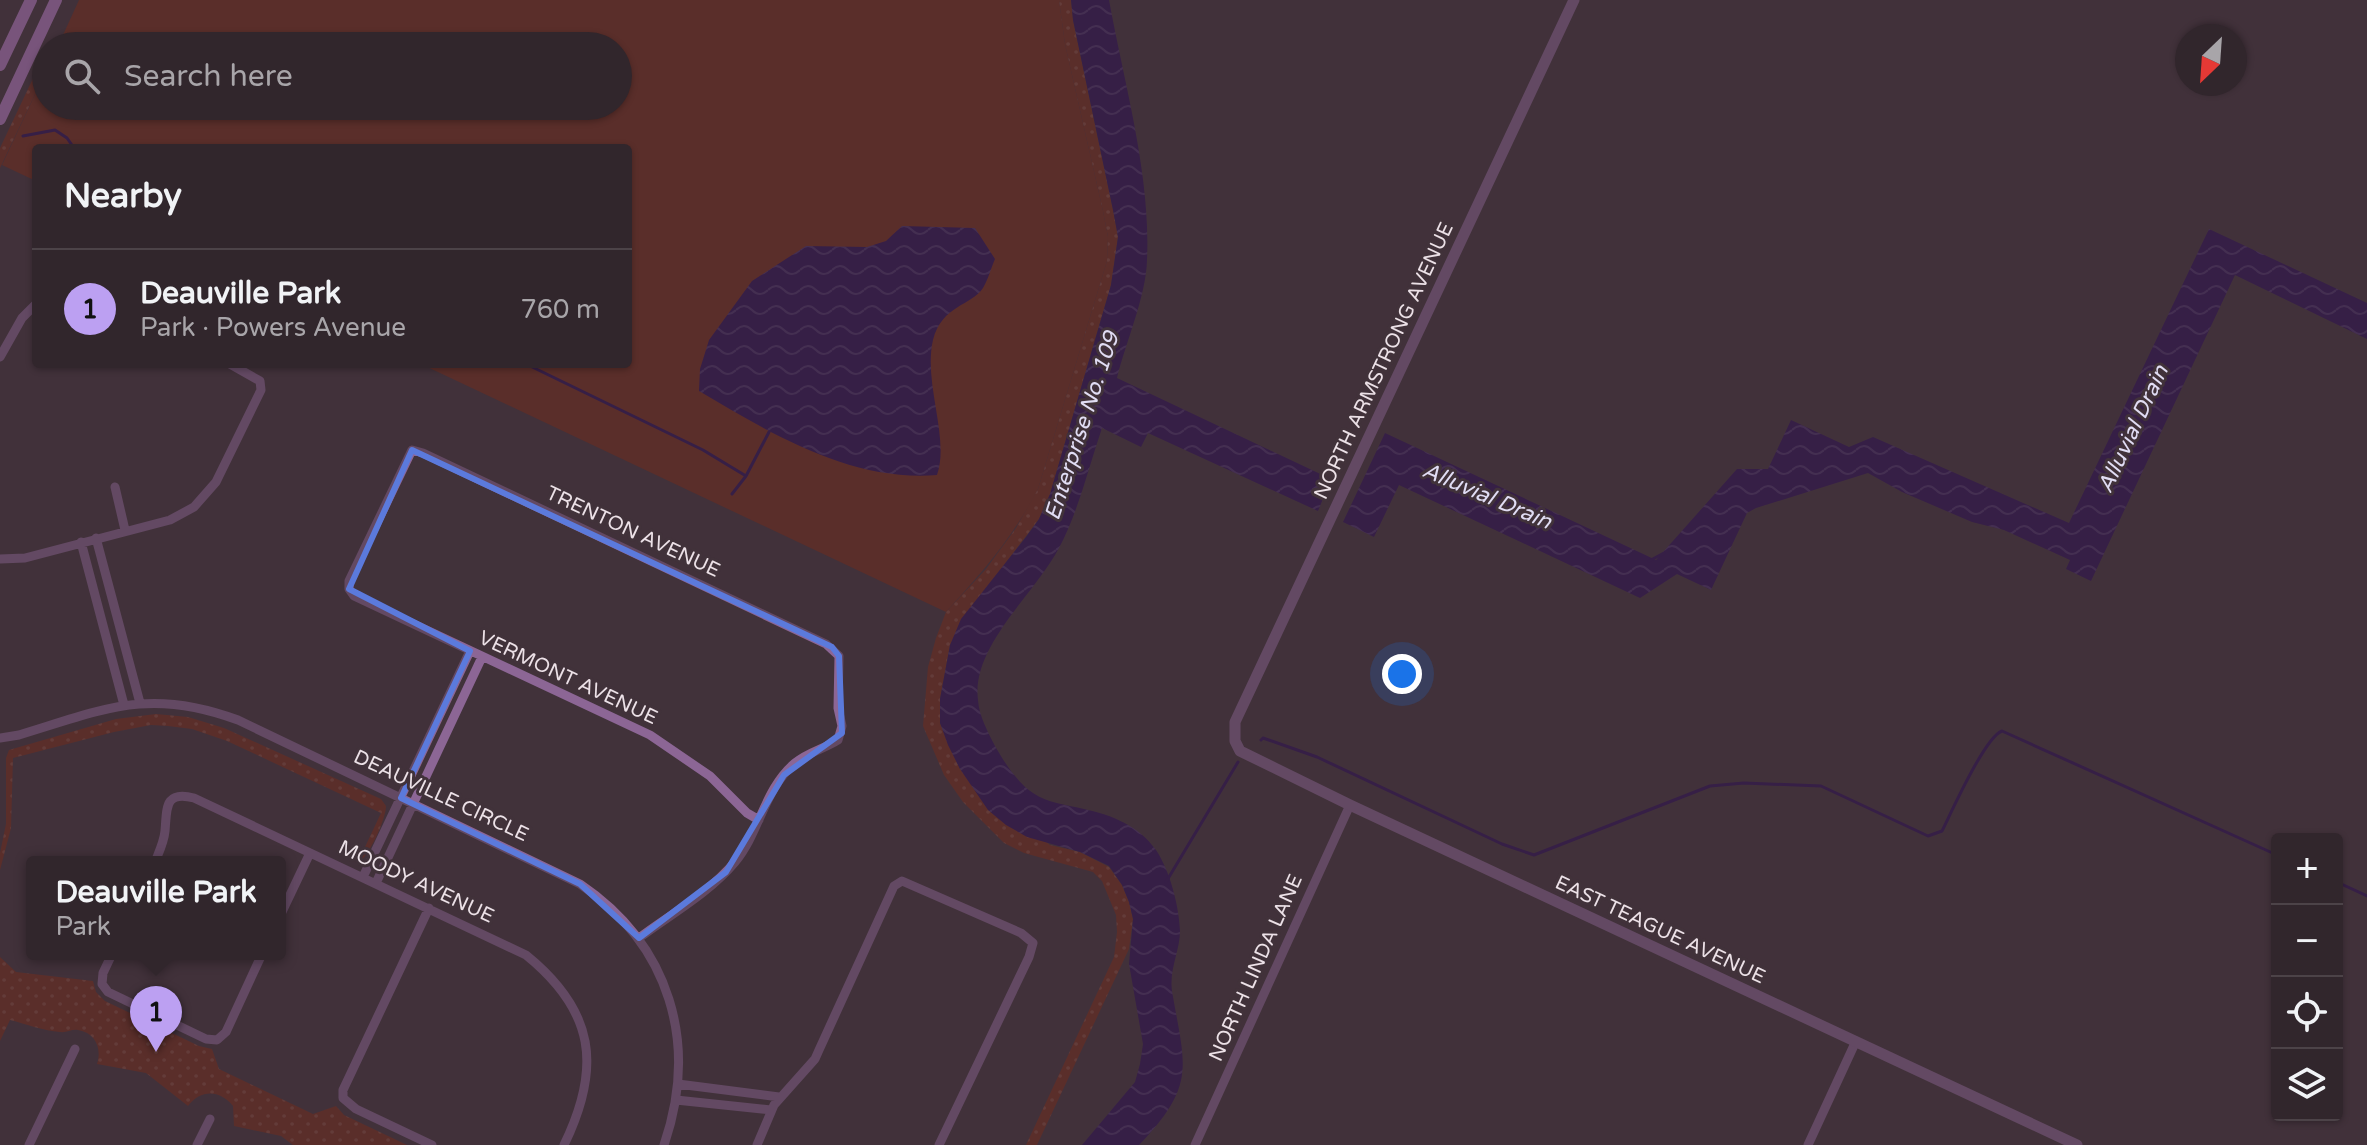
<!DOCTYPE html>
<meta charset="utf-8">
<style>
body{margin:0;font-family:"Varela Round",sans-serif;background:#3d3238;color:#f1f3f6}
.controls{position:absolute;right:24px;bottom:24px;display:grid;overflow:hidden;border-radius:8px;box-shadow:0 2px 6px #0004}
.controls button{width:72px;height:72px;display:grid;place-items:center;padding:0;border:0;border-bottom:2px solid #4c4348;background:#31262c;color:#f1f3f6;font:40px sans-serif}
.compass{position:absolute;left:2175px;top:24px;width:72px;height:72px;border-radius:50%;background:#31262c;box-shadow:0 2px 6px #0004;rotate:205deg}
.you{position:absolute;left:1402px;top:674px;width:28px;height:28px;margin:-20px;border:6px solid #fff;border-radius:50%;background:#1a73e8;box-shadow:0 0 0 12px #1a73e833}
.badge{display:grid;place-items:center;width:52px;height:52px;border-radius:50%;background:#bca0f2;color:#111;font-size:26px;font-weight:700}
.pin{position:absolute;translate:-50% -66px;filter:drop-shadow(0 2px 4px #0008)}
.pin::after{content:'';position:absolute;top:42px;width:28px;height:24px;background:inherit;clip-path:polygon(0 0,100% 0,50% 100%)}
.popup{position:absolute;left:26px;top:856px;width:260px;height:104px;box-sizing:border-box;display:grid;place-content:center;border-radius:8px;background:#31262c;filter:drop-shadow(0 2px 6px #0005);font-size:26px;white-space:nowrap;color:#a8a5a9}
.popup b{font-size:30px;color:#f1f3f6}
.popup::after{content:'';position:absolute;left:50%;top:100%;margin-left:-16px;border:16px solid transparent;border-top-color:#31262c}
.list{margin:0;padding:0;list-style:none}
h2{display:flex;justify-content:space-between;align-items:center;height:104px;margin:0;padding:0 32px;font-size:34px}
h2 small{font-size:26px;font-weight:400;color:#a8a5a9}
.list li{display:grid;grid-template-columns:52px 1fr auto;gap:24px;align-items:center;box-sizing:border-box;height:120px;padding:0 32px;border-top:2px solid #4c4348}
.list b{display:block;font-size:30px;white-space:nowrap}
.list p{margin:0;font-size:26px;white-space:nowrap;color:#a8a5a9}
.list em{font-size:26px;font-style:normal;color:#a8a5a9}
.icon{flex:none;width:44px;height:44px;fill:none;stroke:currentColor;stroke-width:2;stroke-linecap:round;stroke-linejoin:round}
.map{position:relative;flex:none;width:2367px;height:1145px;overflow:hidden}
.search{position:absolute;background:#31262c;box-shadow:0 2px 6px #0004;left:32px;top:32px;width:600px;height:88px;display:flex;align-items:center;gap:20px;box-sizing:border-box;padding:0 28px;border-radius:44px;color:#a8a5a9;font-size:30px}
.panel{position:absolute;background:#31262c;box-shadow:0 2px 6px #0004;left:32px;top:144px;width:600px;height:224px;border-radius:8px}
.map>svg:first-child{display:block}
.green{fill:#792a17}
.park{fill:url(#park-dots)}
.water{fill:url(#water-waves)}
.lines{fill:none;stroke-linecap:round;stroke-linejoin:round}
.stream{stroke:#290956;stroke-width:3}
.minor{stroke:#8c6695;stroke-width:9}
.tertiary{stroke:#8c6695;stroke-width:11}
.secondary{stroke:#bb7fca;stroke-width:12}
.marked{fill:none;stroke:#5b7adc;stroke-width:6;stroke-linejoin:round}
.labels{text-anchor:middle;dominant-baseline:central;stroke-width:6;stroke-linejoin:round;paint-order:stroke}
.street-label{font-size:20px;fill:#ece1e7;stroke:#41323a}
.water-label{font-size:22px;font-style:italic;fill:#e1ddf4;stroke:#41323a}
</style>
<div class="map">
<svg width="2367" height="1145" viewBox="0 0 2367 1145">
<defs>
<pattern id="park-dots" width="8" height="8" patternUnits="userSpaceOnUse" patternTransform="scale(2)"><rect width="8" height="8" fill="#792a17"/><path d="M2 2h.1M6 6h.1" fill="none" stroke="#8c4939" stroke-width="1.8" stroke-linecap="round"/></pattern>
<pattern id="water-waves" width="16" height="10" patternUnits="userSpaceOnUse" patternTransform="scale(2)"><rect width="16" height="10" fill="#290956"/><path d="M0 5q4-4 8 0t8 0" fill="none" stroke="#482d6e"/></pattern>
</defs>
<rect width="100%" height="100%" fill="#41323a"/>
<path class="green" d="M79,0H1059L1065,44L1103,211L1108,237L1107,261L1038,489C1014,536 981,574 946,612L421,364H628V148H36V181L2,165L46,71V106H618V46H58Z"/>
<path class="park" d="M1059,0H1071L1073,20L1113,210L1118,237L1111,285L1050,494L1039,519L995,577L950,645L940,699V723L960,769L1050,845L1080,852L1109,867L1122,885L1129,902L1133,919L1129,949L1037,1145H1026L1114,957L1117,932L1116,915L1102,881L1093,872L1024,853L1004,843L963,802L944,775L923,726L928,667L936,638L946,612L986,569L1016,528L1038,489L1107,261L1108,237L1103,211L1065,44Z
M46,51V71L0,168V148Z
M156,714L188,717L224,728L381,799L386,806C386,819 369,857 357,864L381,813L227,741L192,729L168,726L151,725L114,732L13,758L11,828L0,870V853L6,824V758L9,750L116,719Z
M0,957L16,972L93,981L96,992L105,1001L199,1046L212,1049L219,1069L313,1114L336,1106L344,1115L407,1145H293L281,1136L234,1126L233,1106C220,1090 201,1089 188,1106L146,1073L97,1064C102,1049 96,1033 78,1030C72,1029 66,1033 60,1032C44,1031 26,1024 10,1020L0,1041Z"/>
<path class="water" d="M1071,0H1109C1124,83 1151,175 1147,260C1146,297 1126,341 1117,378L1331,479L1318,511L1148,433L1141,447L1102,428C1088,469 1079,510 1059,548C1035,594 971,646 978,700C979,716 988,732 995,746C1004,762 1017,782 1033,793C1048,803 1067,805 1084,809C1112,815 1139,826 1156,850C1170,871 1179,906 1180,931C1180,951 1169,969 1172,991C1185,1067 1197,1084 1139,1145H1082L1135,1082L1140,1064L1143,1044L1129,964L1133,919L1129,902L1122,885L1109,866L1080,852L1027,837L1006,825L988,810L960,769L948,745L940,723V699L950,645L961,619L1026,537L1039,519L1050,494L1111,285L1118,237L1113,210L1073,20Z
M902,226L975,228L995,259C991,268 988,280 983,288C971,306 942,305 933,340C923,383 950,438 937,475C851,482 770,433 699,391L700,369L709,340L752,281L806,246L867,247L886,241Z
M2209,229L2367,303V339L2235,275L2091,581L2066,569L2070,560L2004,530L1972,522L1902,492L1868,473L1756,508L1747,513L1711,590L1677,574L1640,598L1399,485L1374,537L1343,522L1385,433L1656,560L1737,469H1768L1791,420L1849,447L1873,437L2069,523Z"/>
<g class="lines">
<path class="stream" d="M23,136L55,130L67,138L74,148
M526,364L703,450L746,476
M732,494L746,476L769,432
M1649,561L1664,553
M1261,740L1263,738L1317,757L1502,844L1534,855L1710,786L1744,783L1821,786L1928,836L1942,831C1952,811 1985,737 2002,731L2277,855
M1166,882L1238,762
M2337,882L2367,896"/>
<path class="minor" d="M0,357L22,318L36,304
M115,487L125,530
M96,538L140,703
M81,542L124,705
M0,559L25,558L170,520L194,507L216,482L261,390L260,381L230,364
M0,738L19,735C105,709 149,687 238,720L580,884C670,945 699,1043 664,1145
M155,862C159,852 164,842 165,831C167,809 164,790 194,798L526,955C595,1011 602,1067 564,1145
M363,877L470,651
M376,883L482,657
M429,908L343,1090V1098L356,1109L432,1145
M280,916L310,853
M639,938C671,914 709,893 735,862C760,832 764,789 795,763C808,752 824,749 838,740L842,726L838,708L839,656L826,644L423,453L412,450L349,581V589L354,596L650,735L710,776L747,813L759,820
M112,954L103,973L102,984L108,992L206,1039L217,1040L226,1032L262,954
M678,1084L779,1097
M676,1100L771,1110
M29,1145L75,1049
M197,1145L210,1119
M757,1145L774,1105L815,1059L819,1050L894,886L902,881L1021,933L1033,943L1029,957L939,1145
M1195,1145L1350,805
M1808,1145L1856,1041"/>
<path class="tertiary" d="M1574,0L1235,722V741L1240,751L1350,805L2077,1145"/>
<path class="secondary" d="M0,65L31,0
M0,119L56,0"/>
</g>
<path d="M0 0H2367V1145H0ZM412,450L832,647L839,656L842,733L784,775L726,872L639,938L580,884L401,798L470,651L349,589Z" fill="#41323a" fill-opacity=".55" fill-rule="evenodd"/>
<path class="marked" d="M412,450L832,647L839,656L842,733L784,775L726,872L639,938L580,884L401,798L470,651L349,589Z"/>
<g class="labels">
<g class="street-label">
<text transform="translate(1384 361) rotate(-65)">NORTH ARMSTRONG AVENUE</text>
<text transform="translate(633 532) rotate(25)">TRENTON AVENUE</text>
<text transform="translate(568 678) rotate(25)">VERMONT AVENUE</text>
<text transform="translate(441 796) rotate(25)">DEAUVILLE CIRCLE</text>
<text transform="translate(416 882) rotate(25)">MOODY AVENUE</text>
<text transform="translate(1660 930) rotate(25)">EAST TEAGUE AVENUE</text>
<text transform="translate(1256 968) rotate(-66)">NORTH LINDA LANE</text>
</g>
<g class="water-label">
<text transform="translate(1082 426) rotate(-72)">Enterprise No. 109</text>
<text transform="translate(2133 429) rotate(-65)">Alluvial Drain</text>
<text transform="translate(1487 496) rotate(23)">Alluvial Drain</text>
</g>
</g>
</svg>
<div class="controls">
<button>+</button>
<button>−</button>
<button><svg class="icon" aria-label="locate" viewBox="0 0 24 24"><circle cx="12" cy="12" r="6"/><path d="M12 2v4M12 18v4M2 12h4M18 12h4"/></svg></button>
<button><svg class="icon" aria-label="layers" viewBox="0 0 24 24"><path d="M12 4l9 5-9 5-9-5zM3 14l9 5 9-5"/></svg></button>
</div>
<svg class="compass" viewBox="-18 -18 36 36"><path d="M0-13l5 13h-10z" fill="#e53935"/><path d="M0 13l5-13h-10z" fill="#a8a5a9"/></svg>
<div class="you"></div>
<div class="pin badge" style="left:156px;top:1052px">1</div>
<div class="popup"><b>Deauville Park</b>Park</div>
<div class="search"><svg class="icon" aria-label="search" viewBox="0 0 24 24"><circle cx="10" cy="10" r="6"/><path d="M15 15l6 6"/></svg>Search here</div>
<section class="panel">
<h2>Nearby<small></small></h2>
<ul class="list">
<li><span class="badge">1</span><div><b>Deauville Park</b><p>Park · Powers Avenue</p></div><em>760 m</em></li>
</ul>
</section>
</div>
